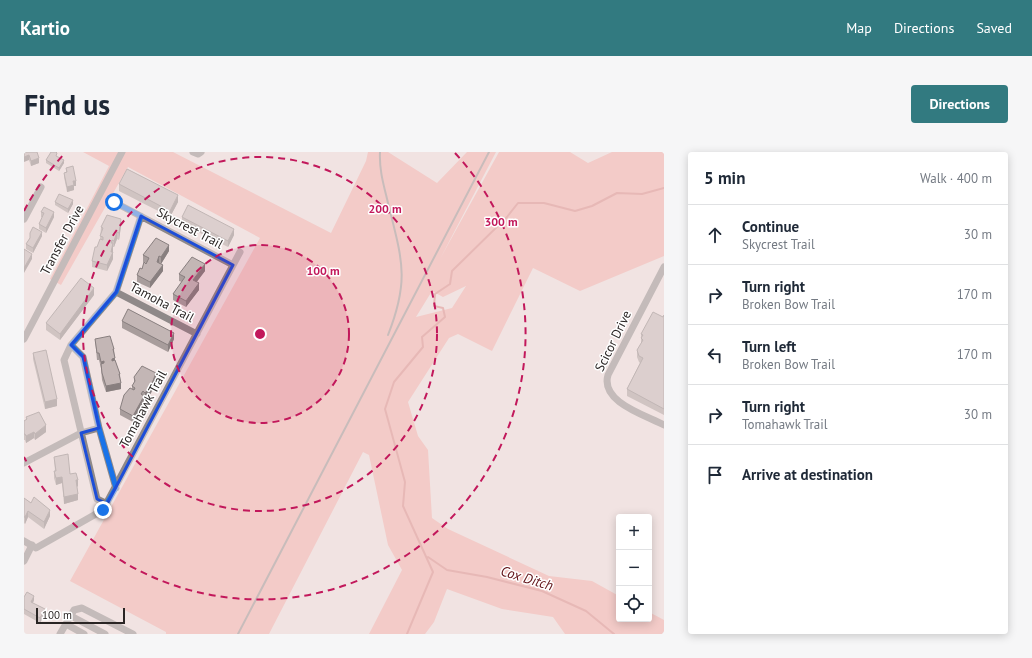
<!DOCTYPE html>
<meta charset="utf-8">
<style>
body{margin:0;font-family:"PT Sans",sans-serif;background:#f6f6f7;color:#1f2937}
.controls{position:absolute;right:12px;bottom:12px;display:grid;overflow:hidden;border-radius:4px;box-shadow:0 2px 10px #0003}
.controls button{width:36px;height:36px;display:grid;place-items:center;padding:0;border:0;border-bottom:1px solid #e0e1e3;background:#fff;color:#1f2937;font:20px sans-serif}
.scale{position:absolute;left:12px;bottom:10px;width:89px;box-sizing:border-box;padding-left:4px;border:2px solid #2a2524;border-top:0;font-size:11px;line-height:14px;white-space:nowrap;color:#2a2524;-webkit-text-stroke:3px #fff;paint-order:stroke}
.stop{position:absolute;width:12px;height:12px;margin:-9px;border:3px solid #1a73e8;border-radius:50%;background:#fff}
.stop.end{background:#1a73e8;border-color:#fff;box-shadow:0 1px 4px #0008}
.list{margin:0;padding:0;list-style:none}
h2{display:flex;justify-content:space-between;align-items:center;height:52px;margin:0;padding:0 16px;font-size:17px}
h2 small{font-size:13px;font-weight:400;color:#747a83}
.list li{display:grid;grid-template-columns:26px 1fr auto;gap:12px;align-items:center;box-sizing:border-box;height:60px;padding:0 16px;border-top:1px solid #e0e1e3}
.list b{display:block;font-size:15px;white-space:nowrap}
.list p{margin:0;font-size:13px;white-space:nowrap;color:#747a83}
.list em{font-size:13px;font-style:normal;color:#747a83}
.icon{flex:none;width:22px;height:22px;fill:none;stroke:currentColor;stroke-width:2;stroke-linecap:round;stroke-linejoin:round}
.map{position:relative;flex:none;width:640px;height:482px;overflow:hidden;border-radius:4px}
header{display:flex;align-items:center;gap:24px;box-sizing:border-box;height:56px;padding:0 20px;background:#327a80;color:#fff}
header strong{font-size:19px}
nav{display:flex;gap:22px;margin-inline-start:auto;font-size:14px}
.intro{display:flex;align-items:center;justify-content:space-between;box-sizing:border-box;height:96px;padding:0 24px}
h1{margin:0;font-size:28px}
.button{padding:10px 18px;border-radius:4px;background:#327a80;color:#fff;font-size:14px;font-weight:700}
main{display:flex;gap:24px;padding:0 24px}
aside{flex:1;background:#fff;border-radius:4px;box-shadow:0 2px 10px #0003}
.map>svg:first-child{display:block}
.green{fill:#f5ada9;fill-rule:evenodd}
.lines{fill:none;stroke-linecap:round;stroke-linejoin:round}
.stream{stroke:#dc8481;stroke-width:2}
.minor{stroke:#8f8989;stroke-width:7}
.rail{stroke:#978d8c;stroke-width:2}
.wall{fill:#a89d9c}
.shaded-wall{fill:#887f7f}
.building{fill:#c3b6b5;stroke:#887f7f}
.route{stroke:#1a73e8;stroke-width:5}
.marked{fill:none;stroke:#1d4ed8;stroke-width:3;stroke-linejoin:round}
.ring{fill:none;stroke:#c2185b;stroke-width:2;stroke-dasharray:7 5}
.labels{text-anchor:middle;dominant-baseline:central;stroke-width:3;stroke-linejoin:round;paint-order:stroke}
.street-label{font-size:13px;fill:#2a2524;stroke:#fff}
.water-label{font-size:14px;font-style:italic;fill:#611217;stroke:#fff}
.centre{fill:#c2185b;stroke:#fff;stroke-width:2}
.ring-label{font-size:12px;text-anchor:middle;font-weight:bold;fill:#c2185b;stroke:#fff;stroke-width:3;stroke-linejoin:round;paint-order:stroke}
</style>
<header>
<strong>Kartio</strong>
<nav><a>Map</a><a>Directions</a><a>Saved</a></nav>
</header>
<div class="intro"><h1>Find us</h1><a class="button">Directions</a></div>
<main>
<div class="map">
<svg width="640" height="482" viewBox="0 0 640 482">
<rect width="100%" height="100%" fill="#f1e3e2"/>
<path class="green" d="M59,0H149L307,81L342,9L344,0H364L413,31L443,0H472L416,107L475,0H546L564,11L588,0H640V104L556,139L509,116L468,199L434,182L425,186L384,250L394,284L404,298L408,366L424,377L525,424L568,429L595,444V467H625V460L640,468V479L638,482H541L529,465L478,457L423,437L410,470L401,482H345L378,418L364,393L345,303L339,300L245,482H142V480L46,429L236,86L104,15L37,133L26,127L85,14ZM442,134L428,156L392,165L408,139L419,145Z"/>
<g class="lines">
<path class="stream" d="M404,405L423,418L463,425L518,439L562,459L590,482
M383,482L409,420L379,354L381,330L361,257L370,230L399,195L398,185L421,165L419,156L410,154L411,142L426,132L428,119L483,65L494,51H520L551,59L568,54L593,41L618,42L640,36"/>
<path class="minor" d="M169,0L174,2L177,0
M90,50L209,113
M0,67L17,35
M640,115L584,223C576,250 621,263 640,273
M92,140L173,182
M0,187L98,0
M47,193L59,205L75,276L92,336
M0,311L57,281L75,276
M83,352L73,347L40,208L47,193L92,140L117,64
M0,389L12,396L79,358L216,100
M0,409L8,393
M47,464L81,482
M42,472L60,482
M36,482L50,458L58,456L109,482"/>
<path class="rail" d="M356,0C355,18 360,34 364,51C378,108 386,127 364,183
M214,482L465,0"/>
</g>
<path class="wall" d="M0,0L15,11L7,14L5,8Z
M33,5L40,11L35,19L22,11V8Z
M42,16L52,34H50V38L43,40L40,25V21L42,20Z
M95,32L154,50L146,65L95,39Z
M31,50L49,52L44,61L31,53Z
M17,60L30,65L22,81L15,77V72L18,65H17Z
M158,65L210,83L204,95L158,72Z
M97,74L95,88L93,87L90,95H89V107L83,119L68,115V109L76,87L77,75Z
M18,84L9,101L2,97V92L6,86Z
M145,99L137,112L139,119L126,136L113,130V123L122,111L119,110V103Z
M181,119L172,130L175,138L162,155L149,148V142L158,130L155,129V122Z
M70,143L36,188L22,178V171Z
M640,163V263L603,244V237L616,211L615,210L613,205V198L617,192V182L639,165Z
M98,169L150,187L144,200L98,176Z
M71,187L90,197L91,209L96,222L97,237L82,240L78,228L77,216L75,208H73Z
M9,201L33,254L21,257L9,207Z
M110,225L132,228L127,241L121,248L120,247V250L109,270L96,263V257L108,237V234L110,231Z
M2,265L22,280L11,288L10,286L2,291L1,288H0V269L2,268Z
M30,305L54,334L53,335L54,348L40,352L38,331L32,333L30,326V319H31Z
M0,346L26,364L20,377L4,365L1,372L0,371Z
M0,445L10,448L9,451L21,462L16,471L0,462Z"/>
<path class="shaded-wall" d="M5,3V8L0,10V5Z
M15,6V11L7,14V9Z
M40,8V11L35,19V16Z
M49,29H52V34H50V38L43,40V35Z
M154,43V50L146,65V59Z
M49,48V52L44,61V57Z
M30,60V65L22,81V76Z
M97,67V74L95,88V81Z
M210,77V83L204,95V89Z
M18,80V84L9,101V96Z
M93,80V87L90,95V89Z
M89,91V107L83,119V113Z
M145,93V99L137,112V105Z
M8,102V107L0,121V116Z
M135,104V111L133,110Z
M181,112V119L169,135V128Z
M139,113V119L126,136V130Z
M175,131V138L162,155V149Z
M70,136V143L36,188V182Z
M150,181V187L144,200V193Z
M91,206V212L88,213V207Z
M80,209V215L77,216V210Z
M132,221V228L127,241L121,248V241Z
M97,231V237L82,240V234Z
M120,244V250L109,270V264Z
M33,247V254L21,257V250Z
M22,273V280L11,288V282Z
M10,280V286L2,291V284Z
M38,325V331L32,333V326Z
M52,328H54V334L52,335Z
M54,342V348L40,352V345Z
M26,358V364L20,377V370Z
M4,359V365L1,372V365Z
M10,444V448L7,455V450Z
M21,457V462L16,471V466Z"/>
<path class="building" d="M0,0H13L15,6L7,9L5,3L0,5Z
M27,0H32L33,1L32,4L40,8L35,16L22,8Z
M49,14L52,29H49L50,33L43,35L40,21L43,20L42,16Z
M103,17L154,43L146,59L95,32Z
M35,42L49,48L44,57L31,50Z
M164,53L210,77L204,89L158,65Z
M20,55L30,60L22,76L15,72L20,61L17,60Z
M83,63L97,67L95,81L93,80L90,89L88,88L87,91H89L87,100H89L83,113L68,109L71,95H73L76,87L79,88V85L76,84L79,76L77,75Z
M9,75L18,80L9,96L2,92L6,86V81Z
M132,86L145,93L137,105L135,104L133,110L139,113L126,130L113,123L116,116L118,117L120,110L122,112L125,106L119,103Z
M0,97L8,102L0,116Z
M168,105L181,112L169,128L175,131L162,149L149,142L161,125L155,122Z
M57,126L70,136L36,182L22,171Z
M104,157L150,181L144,193L98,169Z
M629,160L639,165L640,163V257L603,237L619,206L615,204L613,198L619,188L617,186L619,183L617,182Z
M86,184L90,197H89L91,206L88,207V209L91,208L96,222H95L97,231L82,234L78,221L77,212L80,211V209L77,210L75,201H73L71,187Z
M22,198L33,247L21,250L9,201Z
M118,214L132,221L127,234L121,241L119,239L117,242L120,244L109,264L96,257L100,243L106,236L110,238L111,236L108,234L111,229L110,225Z
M15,260L22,273L11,282L10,280L2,284L1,282H0V269L3,267L2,265Z
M44,302L46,322L52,321L54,328H52L54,342L40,345L38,325L32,326L30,319H32L30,305Z
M10,345L26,358L20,370L4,359L1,365H0V346L7,351Z
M3,440L10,444L7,450L21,457L16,466L0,457V445Z"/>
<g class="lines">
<path class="route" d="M79,358L92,336L75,276L59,205L47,193L92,140L117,64L90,50"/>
</g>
<path d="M0 0H640V482H0ZM117,64L209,113L83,352L73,347L57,281L75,276L59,205L47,193L92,140Z" fill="#f1e3e2" fill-opacity=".55" fill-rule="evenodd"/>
<path class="marked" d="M117,64L209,113L83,352L73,347L57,281L75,276L59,205L47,193L92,140Z"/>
<circle cx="236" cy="182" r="89" fill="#c2185b" fill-opacity=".12"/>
<g class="ring">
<circle cx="236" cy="182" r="89"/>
<circle cx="236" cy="182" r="177"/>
<path d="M0 59A266 266 0 0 1 41 1M431 1A266 266 0 1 1 0 305"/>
</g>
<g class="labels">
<g class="street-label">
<text transform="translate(166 76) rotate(28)">Skycrest Trail</text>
<text transform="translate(38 88) rotate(-62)">Transfer Drive</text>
<text transform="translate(138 150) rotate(28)">Tamoha Trail</text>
<text transform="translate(589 189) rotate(-64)">Scicor Drive</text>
<text transform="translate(119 257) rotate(-62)">Tomahawk Trail</text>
</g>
<g class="water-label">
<text transform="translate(503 426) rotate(17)">Cox Ditch</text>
</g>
</g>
<circle cx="236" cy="182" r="6" class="centre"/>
<g class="ring-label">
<text x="361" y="61">200 m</text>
<text x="477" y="74">300 m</text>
<text x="299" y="123">100 m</text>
</g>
</svg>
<div class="controls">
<button>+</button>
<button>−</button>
<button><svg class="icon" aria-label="locate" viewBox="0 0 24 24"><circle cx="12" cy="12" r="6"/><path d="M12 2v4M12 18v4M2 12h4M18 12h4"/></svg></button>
</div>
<div class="scale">100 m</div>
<div class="stop" style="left:90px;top:50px"></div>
<div class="stop end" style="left:79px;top:358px"></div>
</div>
<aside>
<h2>5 min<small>Walk · 400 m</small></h2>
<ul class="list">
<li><svg class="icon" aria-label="ahead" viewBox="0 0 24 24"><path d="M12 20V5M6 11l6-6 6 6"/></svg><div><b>Continue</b><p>Skycrest Trail</p></div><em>30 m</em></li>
<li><svg class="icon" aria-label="right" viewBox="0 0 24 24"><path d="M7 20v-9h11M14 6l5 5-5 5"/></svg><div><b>Turn right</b><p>Broken Bow Trail</p></div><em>170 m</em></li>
<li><svg class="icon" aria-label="left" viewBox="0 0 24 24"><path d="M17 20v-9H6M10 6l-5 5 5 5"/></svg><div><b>Turn left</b><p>Broken Bow Trail</p></div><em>170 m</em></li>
<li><svg class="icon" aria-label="right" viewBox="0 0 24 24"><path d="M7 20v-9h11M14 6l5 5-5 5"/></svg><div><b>Turn right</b><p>Tomahawk Trail</p></div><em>30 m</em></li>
<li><svg class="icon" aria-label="arrive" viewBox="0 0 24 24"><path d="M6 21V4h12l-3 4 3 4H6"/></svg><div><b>Arrive at destination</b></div></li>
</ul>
</aside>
</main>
